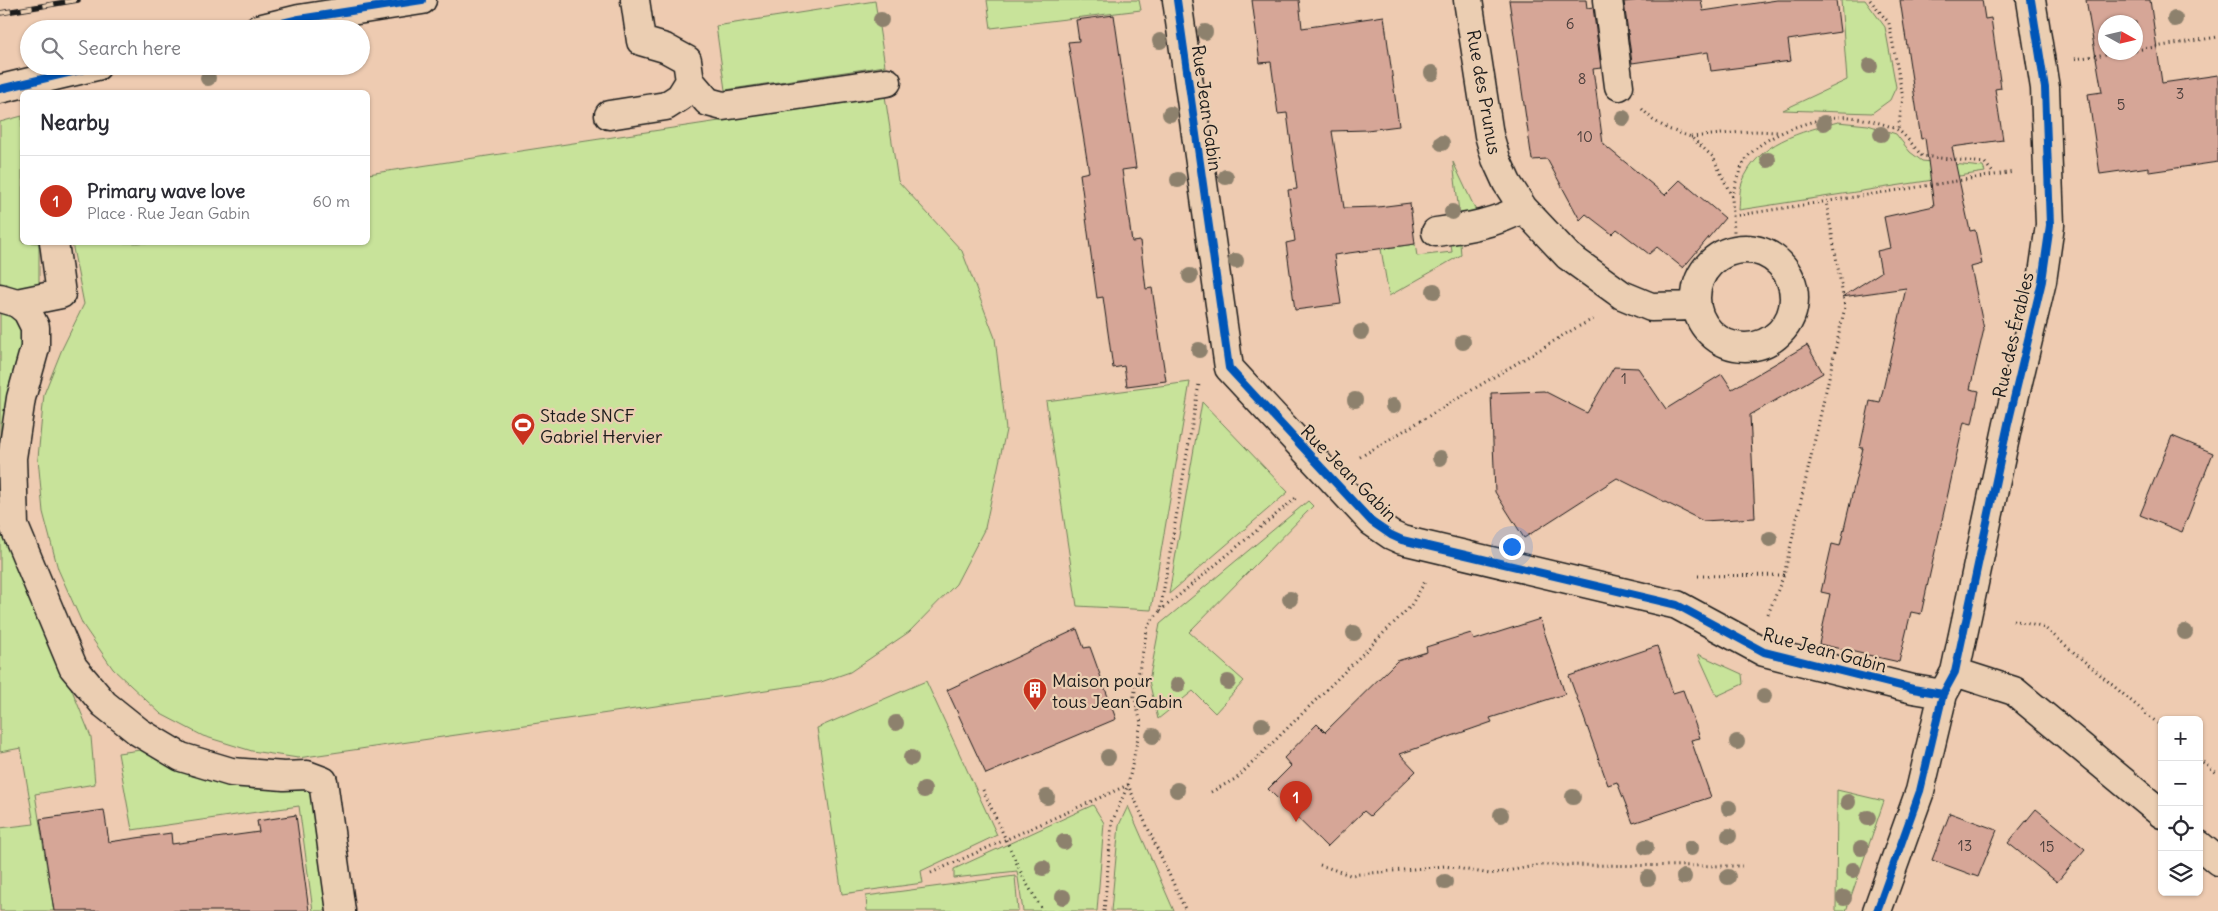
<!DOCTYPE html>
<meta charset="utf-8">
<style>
body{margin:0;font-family:Delius,sans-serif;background:#f7f7f7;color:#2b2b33}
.controls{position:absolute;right:15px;bottom:15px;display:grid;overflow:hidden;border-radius:8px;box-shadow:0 1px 4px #0004}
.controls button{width:45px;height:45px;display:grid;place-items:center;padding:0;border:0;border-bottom:1px solid #e1e1e2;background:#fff;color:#2b2b33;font:25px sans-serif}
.compass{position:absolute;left:2098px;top:15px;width:45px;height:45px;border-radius:50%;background:#fff;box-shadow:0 1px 4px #0004;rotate:98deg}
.you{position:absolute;left:1511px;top:546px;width:18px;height:18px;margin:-12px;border:4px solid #fff;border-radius:50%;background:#1a73e8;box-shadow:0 0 0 8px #1a73e833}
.badge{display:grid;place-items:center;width:32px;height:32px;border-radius:50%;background:#c8321e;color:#fff;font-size:16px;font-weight:700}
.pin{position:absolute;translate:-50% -41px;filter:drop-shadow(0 1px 2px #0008)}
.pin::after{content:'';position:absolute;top:26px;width:18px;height:15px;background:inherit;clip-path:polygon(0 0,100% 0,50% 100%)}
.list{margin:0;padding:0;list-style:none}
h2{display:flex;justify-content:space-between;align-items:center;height:65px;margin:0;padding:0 20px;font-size:21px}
h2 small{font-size:16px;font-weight:400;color:#7c7c81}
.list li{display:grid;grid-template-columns:32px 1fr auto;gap:15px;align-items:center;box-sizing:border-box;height:90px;padding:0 20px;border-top:1px solid #e1e1e2}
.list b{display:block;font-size:19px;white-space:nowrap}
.list p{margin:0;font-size:16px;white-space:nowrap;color:#7c7c81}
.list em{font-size:16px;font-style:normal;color:#7c7c81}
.icon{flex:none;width:28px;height:28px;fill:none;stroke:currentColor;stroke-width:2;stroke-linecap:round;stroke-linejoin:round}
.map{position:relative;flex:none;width:2218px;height:911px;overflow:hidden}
.search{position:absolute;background:#fff;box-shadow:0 1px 4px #0004;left:20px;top:20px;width:350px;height:55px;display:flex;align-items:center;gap:12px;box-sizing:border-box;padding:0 18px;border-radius:28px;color:#7c7c81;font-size:19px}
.panel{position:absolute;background:#fff;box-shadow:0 1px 4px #0004;left:20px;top:90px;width:350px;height:155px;border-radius:8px}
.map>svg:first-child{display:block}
.grass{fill:#c8e39a;stroke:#72805b}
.building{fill:#d6a697;stroke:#1c1c1c;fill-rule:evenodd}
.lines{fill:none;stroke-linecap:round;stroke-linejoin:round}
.minor-casing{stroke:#1c1c1c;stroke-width:31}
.path{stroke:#1c1c1c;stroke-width:3;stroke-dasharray:1 4;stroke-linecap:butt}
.minor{stroke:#ebceb2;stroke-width:28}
.rail-casing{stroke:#1c1c1c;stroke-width:5.5}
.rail{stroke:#ebceb2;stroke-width:4;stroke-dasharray:11;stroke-linecap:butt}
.cycleway-casing{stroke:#ebceb2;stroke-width:11}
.cycleway{stroke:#0057b8;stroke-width:8}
.tree{fill:#8d816d}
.labels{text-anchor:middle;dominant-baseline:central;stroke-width:4.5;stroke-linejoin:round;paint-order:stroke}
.number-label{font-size:15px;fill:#4a3e3b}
.street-label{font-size:18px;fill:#1c1c1c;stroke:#ebceb2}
.poi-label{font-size:18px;fill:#1c1c1c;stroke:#ebceb2;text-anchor:start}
</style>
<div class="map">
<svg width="2218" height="911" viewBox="0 0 2218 911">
<rect width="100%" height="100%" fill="#eecbb1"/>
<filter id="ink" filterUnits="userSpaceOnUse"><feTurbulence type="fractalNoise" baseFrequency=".02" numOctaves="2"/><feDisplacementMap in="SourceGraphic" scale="10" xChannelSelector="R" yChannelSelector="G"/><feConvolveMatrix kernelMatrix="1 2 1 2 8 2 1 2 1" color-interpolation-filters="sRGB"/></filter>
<g filter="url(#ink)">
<path class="grass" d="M987,0H1139L1141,10L991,28Z
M1841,0H1865L1885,27L1896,87L1890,100L1872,113L1783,110L1847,80Z
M875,1L885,66L725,90L716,26Z
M885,96L898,181L962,251L995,338L1006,430L985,528L956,584L909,632L850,672L821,682L298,758L252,751L203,736L161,714L113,669L83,625L58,569L43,512L38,458L44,394L62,349L84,304L72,243L368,242V174Z
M22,116V242L39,243V287L0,290V122Z
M1838,122L1868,125L1896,134L1910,152L1922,161L1983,167L1985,172L1739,210C1740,201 1739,191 1742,183C1757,142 1801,132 1838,122Z
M1453,162L1479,217L1460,221Z
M1460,243L1461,255L1389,296L1381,249L1415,244L1417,256L1452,252L1451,244Z
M0,308L16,310L29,329L6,527L91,737L95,784L35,794L54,911H0V828L34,824L21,748L0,752Z
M1190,382L1151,610L1077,606L1046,401Z
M1202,402L1288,492L1169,594Z
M1308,501L1313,506L1189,632L1244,681L1215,713L1193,691L1158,719L1149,681L1160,624Z
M1698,654L1742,674L1743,684L1717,696Z
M926,681L997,835L921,871L923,883L842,894L817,728Z
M148,749L192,774L253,789L313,790L328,911H313L299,806L132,830L118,753Z
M1837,790L1884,801L1846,911H1836Z
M1093,805L1104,823L1097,911H1023L1017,871L954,878V869Z
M1128,806L1174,911H1111L1119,825Z
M1015,876L1018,911H867L866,896Z"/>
<path class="building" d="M1252,0H1299L1302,28L1384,16L1399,126L1367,130L1332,131L1344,208L1378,207L1410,203L1415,244L1334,255L1341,304L1295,310L1286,243L1295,241L1288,190L1297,189L1287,113L1278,114L1271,62L1260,63Z
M1509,0H1586L1587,8L1593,7L1601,68L1593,69L1603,144L1665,195L1680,180L1725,218L1683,268L1657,247L1649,254L1617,229L1612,234L1586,214L1580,220L1547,159L1532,160Z
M1641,0H1701L1703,11L1777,0H1836L1840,32L1788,40L1791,61L1711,71L1708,52L1632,63L1624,2Z
M1900,0H1982L1985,19L1991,18L2001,88L1995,89L2003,140L1952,147L1970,231L1975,230L1982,264L1971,267L1984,329L1970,389L1979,391L1972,424L1964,422L1921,614L1911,612L1899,662L1819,644L1830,594L1821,592L1832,544L1840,546L1863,448H1860L1870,401L1880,403L1906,288L1842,297L1881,272L1877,251L1890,248L1884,217L1934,206L1925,138L1921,139Z
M2086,0H2150L2162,83L2218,75V162L2149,172V167L2100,174L2088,94L2102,92ZM2106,22H2136V52H2106Z
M1114,15L1136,168L1122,170L1132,242L1140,241L1146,289L1152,288L1166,381L1127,386L1124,366L1113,368L1103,297L1097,298L1080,174L1089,172L1068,42L1079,41L1076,20Z
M1807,345L1823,373L1750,415L1755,518L1703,521L1617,478L1524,538L1495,492L1491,393L1544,391L1587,413L1614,367L1638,368L1666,409L1722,374L1732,389Z
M2172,436L2213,453L2182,532L2140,515Z
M1540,619L1565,694L1490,718L1492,722L1400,754L1416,771L1370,816L1364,811L1327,847L1268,789L1291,766L1284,758L1317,724L1325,732L1397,661L1427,652L1426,647L1471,633L1474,640Z
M1077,629L1084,648L1090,647L1116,719L986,774L947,690Z
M1657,646L1673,693L1683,690L1700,738L1691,740L1711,797L1633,823L1617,782L1608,785L1569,676Z
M2036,809L2085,849L2057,882L2008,843Z
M104,810L109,842L171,833L172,844L259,832L257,821L296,815L309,911H54L40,819Z
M1950,813L1997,830L1978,877L1932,860Z"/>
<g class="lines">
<defs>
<path id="minor" d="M1177,0L1229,368L1372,522L1391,535L1402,540L1677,605L1764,652L1913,689L1943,694
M1468,0L1489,135L1496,159L1507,183L1523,208L1568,256L1622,295L1651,307L1696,306
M1608,0L1619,86
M258,29L299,19L422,0
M690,81L708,102L723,106L887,82
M0,89L97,66
M609,115L666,106L680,97L690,81L687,60L665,48L641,41L635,0
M1436,232C1466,228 1497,223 1523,208
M1696 298a49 49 0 1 1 98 0a49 49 0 1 1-98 0Z
M0,298L17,303L27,311L35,327V348L21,398L12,458L14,526L73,667L104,704L139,732L181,757L231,772L284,776L307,775L323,781L341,911
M17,303L61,294L54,242
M1955,672L2014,691L2162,814
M2199,845L2218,861
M1877,911L1920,791L1943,694L1955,672L2008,424L2042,281L2050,225L2045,88L2031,0"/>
</defs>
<use href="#minor" class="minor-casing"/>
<path class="path" d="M1870,0L1889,23L1903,98L1898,129
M2136,50L2218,37
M2075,59L2119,52
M1642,109L1653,120L1668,129L1691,137L1713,157L1732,197L1735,250
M1691,137L1753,131L1780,132
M1732,197C1736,181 1740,164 1752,152C1771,133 1810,120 1836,117C1851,115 1881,122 1896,129C1903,132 1916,149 1922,156L1985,163L1994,174
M1733,216L2014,172
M1360,457L1574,329L1595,318
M1698,576L1784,575
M1160,611L1297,497
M1768,614L1784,575L1845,307L1826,201
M2013,620L2045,628L2162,727
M2199,759L2218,774
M983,790L1024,879L1043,911
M1211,792L1237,778L1410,607L1426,580
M1320,865L1350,875L1445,866L1490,874L1540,865L1742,866
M931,873L1128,785L1186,911
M1104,911L1112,822L1128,785L1141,723L1134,696L1148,625L1160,611L1199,384"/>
<use href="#minor" class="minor"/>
<defs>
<path id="rail" d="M0,13L78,0"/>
</defs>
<use href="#rail" class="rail-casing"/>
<use href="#rail" class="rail"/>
<defs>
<path id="cycleway" d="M1177,0L1229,368L1372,522L1391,535L1402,540L1677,605L1764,652L1913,689L1943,694
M258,29L299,19L422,0
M0,89L97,66
M1877,911L1920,791L1943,694L1955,672L2008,424L2042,281L2050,225L2045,88L2031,0"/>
</defs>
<use href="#cycleway" class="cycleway-casing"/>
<use href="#cycleway" class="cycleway"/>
</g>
<g class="tree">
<circle cx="2175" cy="19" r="8"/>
<circle cx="881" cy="20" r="8"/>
<circle cx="1205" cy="32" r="8"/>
<circle cx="1160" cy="41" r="8"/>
<circle cx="1870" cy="66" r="8"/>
<circle cx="1432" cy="73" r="8"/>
<circle cx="208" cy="78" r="8"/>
<circle cx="1170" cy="114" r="8"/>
<circle cx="1623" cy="118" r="8"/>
<circle cx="1824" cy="123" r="8"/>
<circle cx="1881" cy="134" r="8"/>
<circle cx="1442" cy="143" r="8"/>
<circle cx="1768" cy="160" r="8"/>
<circle cx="1226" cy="177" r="8"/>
<circle cx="1178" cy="180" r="8"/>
<circle cx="1452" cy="212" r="8"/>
<circle cx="1236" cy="261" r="8"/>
<circle cx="1190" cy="276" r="8"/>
<circle cx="1434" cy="291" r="8"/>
<circle cx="1361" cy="332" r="8"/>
<circle cx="1463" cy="342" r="8"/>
<circle cx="1199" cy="350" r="8"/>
<circle cx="1355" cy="400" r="8"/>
<circle cx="1393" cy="406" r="8"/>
<circle cx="1440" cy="458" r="8"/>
<circle cx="1770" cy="539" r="8"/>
<circle cx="1290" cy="599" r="8"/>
<circle cx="2185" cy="632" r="8"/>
<circle cx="1354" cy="633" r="8"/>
<circle cx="1228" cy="682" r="8"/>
<circle cx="1178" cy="685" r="8"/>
<circle cx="1764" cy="696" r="8"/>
<circle cx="896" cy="723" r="8"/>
<circle cx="1262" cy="725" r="8"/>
<circle cx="1153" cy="736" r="8"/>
<circle cx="1737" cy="742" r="8"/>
<circle cx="1108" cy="757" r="8"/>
<circle cx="911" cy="758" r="8"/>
<circle cx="924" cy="790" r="8"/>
<circle cx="1177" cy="790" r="8"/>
<circle cx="1047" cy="797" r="8"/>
<circle cx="1573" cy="797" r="8"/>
<circle cx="1848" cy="802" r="8"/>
<circle cx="1729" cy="808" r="8"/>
<circle cx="1501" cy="815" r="8"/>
<circle cx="1868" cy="818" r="8"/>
<circle cx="1729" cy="836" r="8"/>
<circle cx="1064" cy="842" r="8"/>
<circle cx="1646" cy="847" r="8"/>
<circle cx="1691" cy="848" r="8"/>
<circle cx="1861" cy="848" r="8"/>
<circle cx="1043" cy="868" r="8"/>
<circle cx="1853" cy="870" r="8"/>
<circle cx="1684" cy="877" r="8"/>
<circle cx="1728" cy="877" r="8"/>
<circle cx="1648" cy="878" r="8"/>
<circle cx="1445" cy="882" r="8"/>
<circle cx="1063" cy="897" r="8"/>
<circle cx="1844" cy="898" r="8"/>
</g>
</g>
<defs>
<symbol id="stadium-pin" viewBox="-11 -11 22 30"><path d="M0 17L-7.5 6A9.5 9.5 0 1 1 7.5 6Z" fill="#c8321e" stroke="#ebceb2"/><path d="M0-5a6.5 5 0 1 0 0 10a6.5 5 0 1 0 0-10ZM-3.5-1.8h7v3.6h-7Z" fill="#fff"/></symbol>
<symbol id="building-pin" viewBox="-11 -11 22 30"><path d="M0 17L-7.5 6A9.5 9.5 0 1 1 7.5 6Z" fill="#c8321e" stroke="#ebceb2"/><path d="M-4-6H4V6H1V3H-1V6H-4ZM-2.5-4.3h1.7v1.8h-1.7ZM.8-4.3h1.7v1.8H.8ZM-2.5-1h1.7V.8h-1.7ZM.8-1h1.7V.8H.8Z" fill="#fff"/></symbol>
</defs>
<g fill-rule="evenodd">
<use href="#stadium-pin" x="509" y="411" width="28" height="38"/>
<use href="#building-pin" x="1021" y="676" width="28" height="38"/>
</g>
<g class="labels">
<g class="number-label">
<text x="1570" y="23">6</text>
<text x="1582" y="78">8</text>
<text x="2180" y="93">3</text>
<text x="2121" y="104">5</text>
<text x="1585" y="136">10</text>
<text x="1624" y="378">1</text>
<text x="1965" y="845">13</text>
<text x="2047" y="846">15</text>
</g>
<g class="street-label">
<text transform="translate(1484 92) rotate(80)">Rue des Prunus</text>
<text transform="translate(1207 108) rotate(82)">Rue Jean Gabin</text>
<text transform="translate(2013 335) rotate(-77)">Rue des Érables</text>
<text transform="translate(1349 473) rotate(45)">Rue Jean Gabin</text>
<text transform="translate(1825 650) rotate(15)">Rue Jean Gabin</text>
</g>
<g class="poi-label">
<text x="540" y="415">Stade SNCF<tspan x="540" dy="21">Gabriel Hervier</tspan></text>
<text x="1052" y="680">Maison pour<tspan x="1052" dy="21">tous Jean Gabin</tspan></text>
</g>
</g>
</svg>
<div class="controls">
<button>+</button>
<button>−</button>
<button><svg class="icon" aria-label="locate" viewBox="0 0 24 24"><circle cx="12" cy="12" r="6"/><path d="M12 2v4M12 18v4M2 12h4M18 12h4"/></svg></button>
<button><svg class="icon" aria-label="layers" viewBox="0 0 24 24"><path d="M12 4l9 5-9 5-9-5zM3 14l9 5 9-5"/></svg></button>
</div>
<svg class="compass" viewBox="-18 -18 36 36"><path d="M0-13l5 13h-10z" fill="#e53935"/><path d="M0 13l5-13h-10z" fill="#7c7c81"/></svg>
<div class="you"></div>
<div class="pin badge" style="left:1296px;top:822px">1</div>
<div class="search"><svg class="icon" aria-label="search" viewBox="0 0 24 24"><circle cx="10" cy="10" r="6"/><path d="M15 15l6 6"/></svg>Search here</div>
<section class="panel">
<h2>Nearby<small></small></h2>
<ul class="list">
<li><span class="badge">1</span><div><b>Primary wave love</b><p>Place · Rue Jean Gabin</p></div><em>60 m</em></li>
</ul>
</section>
</div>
